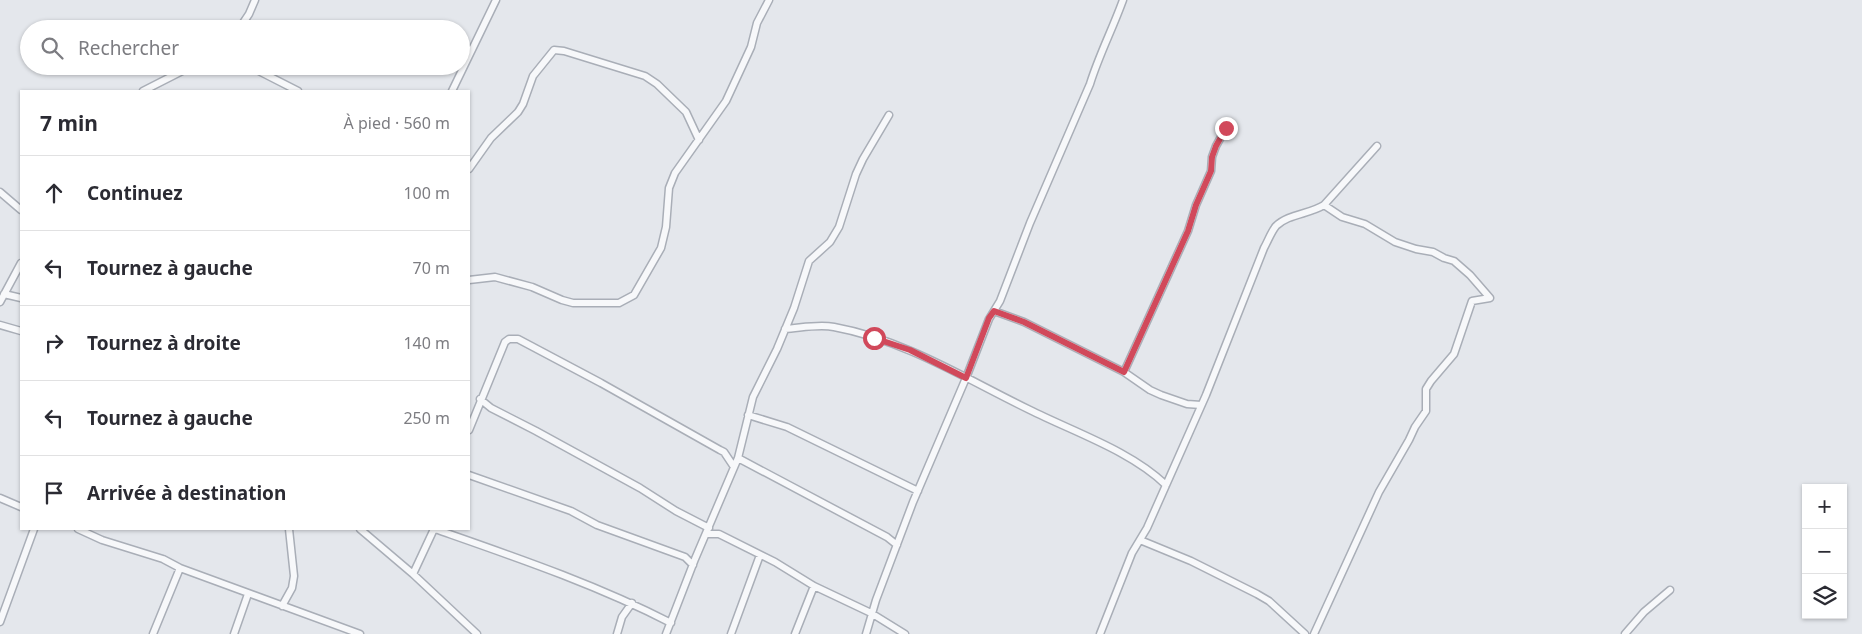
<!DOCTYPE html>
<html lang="fr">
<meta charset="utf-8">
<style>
body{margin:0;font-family:"Noto Sans",sans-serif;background:#f2f2f3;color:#2b2b33}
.controls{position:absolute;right:15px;bottom:15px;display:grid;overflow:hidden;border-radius:0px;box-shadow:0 1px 4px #0004}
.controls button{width:45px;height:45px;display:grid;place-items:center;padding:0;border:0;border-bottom:1px solid #e1e1e2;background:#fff;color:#2b2b33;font:25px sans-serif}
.stop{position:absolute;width:15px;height:15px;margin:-11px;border:4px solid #d1495b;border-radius:50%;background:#fff}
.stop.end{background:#d1495b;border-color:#fff;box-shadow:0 1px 5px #0008}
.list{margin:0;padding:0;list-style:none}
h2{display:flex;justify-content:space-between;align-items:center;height:65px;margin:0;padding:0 20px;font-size:21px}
h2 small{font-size:16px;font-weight:400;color:#7c7c81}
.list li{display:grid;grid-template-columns:32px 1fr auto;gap:15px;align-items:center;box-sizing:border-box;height:75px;padding:0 20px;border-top:1px solid #e1e1e2}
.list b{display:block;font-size:19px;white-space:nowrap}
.list em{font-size:16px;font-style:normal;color:#7c7c81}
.icon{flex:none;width:28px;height:28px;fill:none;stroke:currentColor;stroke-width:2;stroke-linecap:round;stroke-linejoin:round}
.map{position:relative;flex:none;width:1862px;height:634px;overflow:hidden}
.search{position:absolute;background:#fff;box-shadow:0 1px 4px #0004;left:20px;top:20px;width:450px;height:55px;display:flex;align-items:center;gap:12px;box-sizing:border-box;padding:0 18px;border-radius:28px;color:#7c7c81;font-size:19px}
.panel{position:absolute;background:#fff;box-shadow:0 1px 4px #0004;left:20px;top:90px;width:450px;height:440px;border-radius:0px}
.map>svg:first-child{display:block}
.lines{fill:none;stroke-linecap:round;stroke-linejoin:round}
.minor-casing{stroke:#a9aeb7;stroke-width:9}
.minor{stroke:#f7f8fa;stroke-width:6}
.route{stroke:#d1495b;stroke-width:6}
</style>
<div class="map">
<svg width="1862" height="634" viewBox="0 0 1862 634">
<rect width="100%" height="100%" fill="#e4e7ec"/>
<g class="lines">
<defs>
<path id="minor" d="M239,29L249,14L255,0
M249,66L298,91
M143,91L192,66
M452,91L496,0
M469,169L491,138L518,112L523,104L533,76L554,50L564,51L645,76L657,84L686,112L699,140
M0,192L21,210
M469,280L495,277L532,287L562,300L573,303H619L634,295L661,248L666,227L669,188L675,173L726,101L751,47L757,23L769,0
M4,294L21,298
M0,302L21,263
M994,311L1024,322L1124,372L1150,390L1161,395L1187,404L1201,405
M0,325L21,331
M785,329C801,328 818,324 834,327C905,340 966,379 1030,410C1074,432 1131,451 1166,485
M1124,372L1188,231L1196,205L1211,171L1212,157L1216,146L1226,128
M480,399L491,408L536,431L640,488L676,511L709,528
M748,415L787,427L918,491
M469,430L505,342L509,339H518L601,383L720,450L724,452L734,467
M738,458L887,537L897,545
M469,475L571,511L597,525L685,557L693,565
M0,498L21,507
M78,529L102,540L163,559L180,568L360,634
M360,529L413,574L477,634
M435,529C515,557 595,584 671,623
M707,534H719L775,562L814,586L871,613L905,634
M1140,540L1191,561L1257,594L1269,601L1305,634
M413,574L434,529
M282,606L292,588L294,576L289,529
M0,622L34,529
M153,634L180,568
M234,634L248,594
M617,634L622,617L632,603
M666,634L695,559L738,458L753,397L777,349L794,308L809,261L830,242L839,227L856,174L863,159L889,115
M731,634L760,555
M795,634L814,586
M866,634L876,600L913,502L966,378L989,319L1000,301L1030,223L1090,84C1099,55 1113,28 1123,0
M1100,634L1132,553L1147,528L1206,395L1264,248C1268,241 1271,232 1276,226C1288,214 1310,214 1324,205L1377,146
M1314,634L1379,492L1409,440L1415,427L1426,411V389L1431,381L1454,354L1472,301L1490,298L1470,275L1454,261L1444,258L1433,252L1416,249L1395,242L1365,224L1342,217L1324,205
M1625,634L1644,612L1670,590"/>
</defs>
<use href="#minor" class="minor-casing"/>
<use href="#minor" class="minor"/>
</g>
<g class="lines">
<path class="route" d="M874,338L910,350L966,378L989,318L994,311L1024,322L1124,372L1188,231L1196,205L1211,171L1212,157L1216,146L1226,128"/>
</g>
</svg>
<div class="controls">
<button>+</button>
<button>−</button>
<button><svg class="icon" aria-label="layers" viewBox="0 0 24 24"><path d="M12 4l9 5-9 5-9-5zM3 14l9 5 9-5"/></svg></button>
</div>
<div class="stop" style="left:874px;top:338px"></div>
<div class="stop end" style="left:1226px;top:128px"></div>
<div class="search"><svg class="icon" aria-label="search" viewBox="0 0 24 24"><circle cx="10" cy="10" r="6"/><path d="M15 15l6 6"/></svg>Rechercher</div>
<section class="panel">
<h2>7 min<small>À pied · 560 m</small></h2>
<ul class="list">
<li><svg class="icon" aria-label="ahead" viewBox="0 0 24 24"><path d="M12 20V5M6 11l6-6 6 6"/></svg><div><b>Continuez</b></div><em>100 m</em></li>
<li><svg class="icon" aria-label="left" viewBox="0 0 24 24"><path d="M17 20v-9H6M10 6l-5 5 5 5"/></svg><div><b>Tournez à gauche</b></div><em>70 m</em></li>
<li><svg class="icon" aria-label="right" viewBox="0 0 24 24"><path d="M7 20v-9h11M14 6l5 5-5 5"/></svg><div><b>Tournez à droite</b></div><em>140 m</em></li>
<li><svg class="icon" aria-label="left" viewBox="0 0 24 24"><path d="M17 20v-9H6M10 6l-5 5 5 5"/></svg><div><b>Tournez à gauche</b></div><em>250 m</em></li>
<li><svg class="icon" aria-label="arrive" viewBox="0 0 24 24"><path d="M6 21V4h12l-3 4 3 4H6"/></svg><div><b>Arrivée à destination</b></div></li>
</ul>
</section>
</div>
